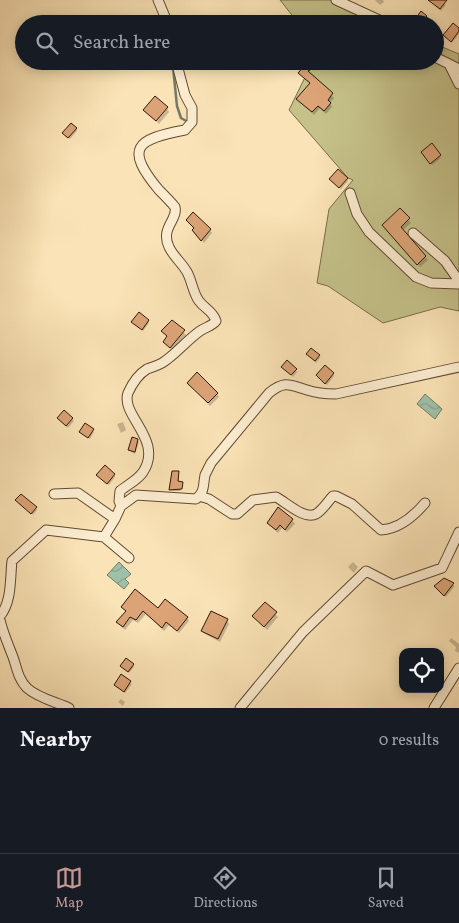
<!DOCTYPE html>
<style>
body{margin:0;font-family:Vollkorn,serif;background:#242831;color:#f1f3f6}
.controls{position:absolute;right:15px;bottom:15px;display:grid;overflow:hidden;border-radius:10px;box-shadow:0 2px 12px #0003}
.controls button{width:45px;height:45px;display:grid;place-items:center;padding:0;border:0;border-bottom:1px solid #363941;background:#171b24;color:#f1f3f6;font:25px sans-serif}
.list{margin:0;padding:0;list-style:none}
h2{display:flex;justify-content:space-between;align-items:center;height:65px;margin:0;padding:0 20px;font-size:21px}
h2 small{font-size:16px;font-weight:400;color:#9ea1a6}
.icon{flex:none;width:28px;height:28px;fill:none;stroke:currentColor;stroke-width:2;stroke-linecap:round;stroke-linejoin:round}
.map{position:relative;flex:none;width:459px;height:708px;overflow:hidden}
.search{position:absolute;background:#171b24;box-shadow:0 2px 12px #0003;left:15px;right:15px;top:15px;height:55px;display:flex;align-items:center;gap:12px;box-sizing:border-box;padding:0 18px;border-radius:28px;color:#9ea1a6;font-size:19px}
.sheet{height:145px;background:#171b24}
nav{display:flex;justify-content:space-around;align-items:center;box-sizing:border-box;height:70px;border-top:1px solid #363941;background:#171b24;font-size:14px;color:#9ea1a6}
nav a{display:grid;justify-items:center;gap:2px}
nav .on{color:#c59692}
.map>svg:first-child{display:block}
.green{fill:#c5c189;stroke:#7a6c4a}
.water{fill:url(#water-waves);stroke:#727b69}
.shadow{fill:#0003}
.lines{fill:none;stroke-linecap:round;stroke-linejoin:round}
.stream{stroke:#727b69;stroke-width:2.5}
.building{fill:#dca476;stroke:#2f160a}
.minor-casing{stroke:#624935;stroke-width:11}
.minor{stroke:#fcedd0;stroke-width:9}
</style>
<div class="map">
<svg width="459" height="708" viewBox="0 0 459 708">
<defs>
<pattern id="water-waves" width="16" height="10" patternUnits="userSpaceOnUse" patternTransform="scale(1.25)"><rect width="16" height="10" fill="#9fbfa8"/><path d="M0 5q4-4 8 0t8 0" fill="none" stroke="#89a38f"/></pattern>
</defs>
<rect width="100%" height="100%" fill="#fae3b6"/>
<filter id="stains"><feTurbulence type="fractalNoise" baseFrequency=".004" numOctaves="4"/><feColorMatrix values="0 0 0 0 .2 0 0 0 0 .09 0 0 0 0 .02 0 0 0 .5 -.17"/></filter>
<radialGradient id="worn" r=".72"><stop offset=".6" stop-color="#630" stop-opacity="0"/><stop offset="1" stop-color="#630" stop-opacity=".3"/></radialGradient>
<path class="green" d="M280,0H334L389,24H299Z
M435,44L459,54V311L440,307L383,323L328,286L317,283L329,209L353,180L348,178L289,110L313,61H435Z"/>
<path class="water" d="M425,394L442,409L435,419L417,404Z
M119,562L131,574L125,579L129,583L124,589L107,575Z"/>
<path class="shadow" d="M375,0H383L384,2L380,5Z
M434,0H441L446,5L441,11L434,5L432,2Z
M426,16L428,19L424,24H413Z
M459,29V34L452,43L445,36Z
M305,67L334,98L330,103L332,107L326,114L320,108L314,115L298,99L311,84L300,73Z
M167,108L169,112L159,124L145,110Z
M76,129L77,131L70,139L64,133Z
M432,145L441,158L432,165L424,155Z
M347,179L348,181L341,189L332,182Z
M400,210L411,223L402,231L428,260L420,267L386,229Z
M187,221L210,230L212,233L204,243L195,234L193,230L194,229Z
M148,321L149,323L143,331L132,322Z
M172,322L186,335L173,351L165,343L168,337L163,331Z
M307,354L319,356L320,358L316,363Z
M284,369L296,370L297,372L293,377Z
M333,374L334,376L327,385L317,376Z
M189,383L217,393L219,397L210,406Z
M58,419H72L74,421L68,428Z
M123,422L126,430L121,433L117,424Z
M93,430L94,432L90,439L81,432Z
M137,440L139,442L135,454L131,452L130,450Z
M178,472L179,482L182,483L180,491H172L171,489Z
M114,475L115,477L109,485L99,477Z
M18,503L36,508L37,510L33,515Z
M278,509L292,520L295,524L287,532L282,528L278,533L268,523Z
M353,562L358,567L354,573L348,567Z
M444,580L455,586L446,597L437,588Z
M265,603L278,617L267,630L254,616Z
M122,607L158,610L187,617L189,621L179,633L169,625L164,631L146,614L138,623L133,620L125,630L118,623L126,612Z
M227,620L229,624L220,642L205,634L202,631Z
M451,638L459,644V653L455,651L456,647L449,641Z
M133,664L134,667L129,673L121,666Z
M122,676L132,684L125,693L117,687Z
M121,699L125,702L123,706L118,702Z"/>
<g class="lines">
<path class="stream" d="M173,67L177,106L181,118L188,122"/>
</g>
<path class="building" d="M428,0H447L440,9Z
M421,11L427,16L421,24H412Z
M453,23L459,28V31L451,42L443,35Z
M305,65L310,70L308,71L333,93L328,100L331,103L324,111L318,106L312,112L296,99L310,83L298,73Z
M155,96L168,107L156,121L143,110Z
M71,123L77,128L68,138L62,133Z
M432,143L441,155L430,164L421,152Z
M338,169L348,178L339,188L329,179Z
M400,208L410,218L401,227L426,256L417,265L382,225Z
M193,212L211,229L201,241L192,230L194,228L186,220Z
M139,312L149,320L142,330L131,322Z
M172,320L185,330L170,348L163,342L167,336L161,331Z
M311,348L320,355L315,361L306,354Z
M287,360L297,369L291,375L281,367Z
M325,365L334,373L325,384L316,375Z
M197,372L218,393L208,403L187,383Z
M64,410L73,418L66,426L57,418Z
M85,423L94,429L88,438L79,432Z
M132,437L138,439L135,452L128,450Z
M105,465L115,474L107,484L96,475Z
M172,471H179L178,481L183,482L182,489L169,490Z
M21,494L37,507L31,514L15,500Z
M278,507L293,519L285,530L280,525L276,530L267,523Z
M444,578L454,583L444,596L434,586Z
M135,589L158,608L165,599L188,617L177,631L166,622L162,628L143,611L136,620L130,617L123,627L116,622L126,611L121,607Z
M265,602L277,612L264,627L252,616Z
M211,611L228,619L218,639L201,631Z
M126,658L134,664L128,672L120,666Z
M121,674L131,681L124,692L114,685Z"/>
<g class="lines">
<defs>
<path id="minor" d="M158,0L168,24
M336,0L388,24
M435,57L459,69
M453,67L450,66L459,84
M350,193L357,214L369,232L416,277L431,283L459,284
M413,233L445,261L459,281
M54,494L78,493L115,519L104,537L129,558
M199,496L209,499L232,514H237L253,500L276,497C286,502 304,520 316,514C323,510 328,501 333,496H336L352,504L381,530C398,529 414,516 425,503
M121,506L119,501L120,491C127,485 138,480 143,472C164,440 120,415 128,393C132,384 139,374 147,369C152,367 157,366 162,363C174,356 187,340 200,331C206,327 212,326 216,321C213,311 205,309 199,301C193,293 192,281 187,272C182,263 173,256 169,247C160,228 178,220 175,207C170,201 165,196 159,190C124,148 136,139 185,130L192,122V108L185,95L176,61
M115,519L121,506L136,495L196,499C205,492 203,485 205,475C207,471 209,467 211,463L269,393C285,380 290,385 307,390C316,393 326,394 336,394L459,367
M0,616C12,602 10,578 12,561L46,530L104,537
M0,620C3,633 8,644 13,657C17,668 18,679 27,688C38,698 56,702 69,708
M240,708L303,632L366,571L393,585L442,568L459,532
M434,708L459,668"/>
</defs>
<use href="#minor" class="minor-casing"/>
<use href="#minor" class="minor"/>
</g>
<rect width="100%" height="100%" filter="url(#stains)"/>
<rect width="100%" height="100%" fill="url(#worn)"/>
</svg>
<div class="controls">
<button><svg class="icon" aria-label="locate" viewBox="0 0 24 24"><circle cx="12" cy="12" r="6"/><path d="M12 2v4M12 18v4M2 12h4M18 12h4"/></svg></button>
</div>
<div class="search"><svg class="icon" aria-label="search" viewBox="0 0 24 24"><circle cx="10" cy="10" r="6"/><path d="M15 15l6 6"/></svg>Search here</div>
</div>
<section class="sheet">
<h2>Nearby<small>0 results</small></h2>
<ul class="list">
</ul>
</section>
<nav>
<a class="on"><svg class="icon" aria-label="map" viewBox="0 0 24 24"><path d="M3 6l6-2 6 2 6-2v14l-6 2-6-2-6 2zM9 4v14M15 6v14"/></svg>Map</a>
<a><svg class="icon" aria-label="directions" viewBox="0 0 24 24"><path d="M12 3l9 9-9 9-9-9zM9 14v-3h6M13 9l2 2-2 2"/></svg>Directions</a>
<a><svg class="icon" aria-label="saved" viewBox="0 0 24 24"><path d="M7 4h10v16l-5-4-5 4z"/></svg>Saved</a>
</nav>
